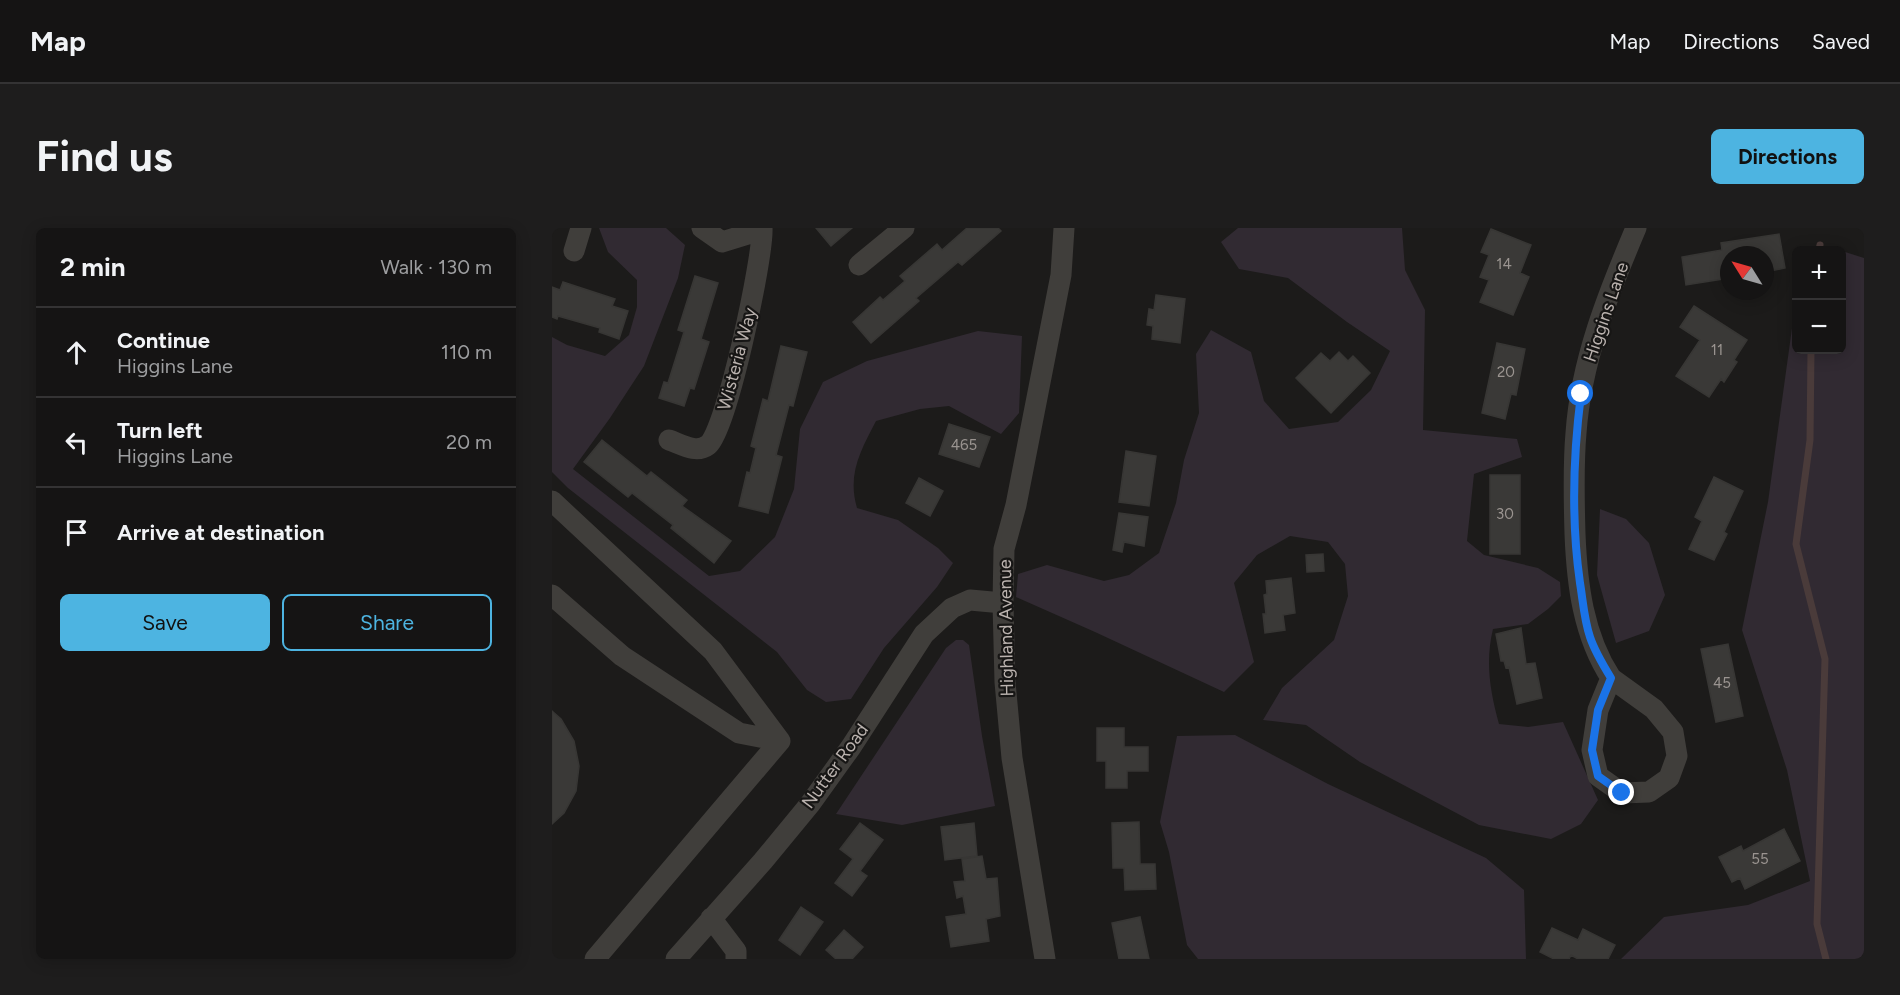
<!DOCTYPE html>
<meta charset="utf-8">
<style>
body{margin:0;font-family:Figtree,sans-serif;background:#1e1d1d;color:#f1f3f6}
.controls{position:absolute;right:18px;top:18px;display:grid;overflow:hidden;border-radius:9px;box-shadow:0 3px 15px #0003}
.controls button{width:54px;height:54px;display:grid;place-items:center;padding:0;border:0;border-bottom:2px solid #343334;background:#151414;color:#f1f3f6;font:30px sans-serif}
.compass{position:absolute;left:1168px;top:18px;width:54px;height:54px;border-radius:50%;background:#151414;box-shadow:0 3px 15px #0003;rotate:307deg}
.stop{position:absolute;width:18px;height:18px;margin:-14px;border:4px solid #1a73e8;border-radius:50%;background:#fff}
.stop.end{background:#1a73e8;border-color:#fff;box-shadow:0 2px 6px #0008}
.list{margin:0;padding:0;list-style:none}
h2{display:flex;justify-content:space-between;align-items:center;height:78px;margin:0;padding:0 24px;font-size:26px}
h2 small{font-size:20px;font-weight:400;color:#9d9ea0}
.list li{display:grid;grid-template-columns:39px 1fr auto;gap:18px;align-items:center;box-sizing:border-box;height:90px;padding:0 24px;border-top:2px solid #343334}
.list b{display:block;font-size:22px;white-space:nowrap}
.list p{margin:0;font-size:20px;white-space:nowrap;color:#9d9ea0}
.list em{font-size:20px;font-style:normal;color:#9d9ea0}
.actions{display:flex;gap:12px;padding:18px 24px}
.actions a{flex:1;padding:14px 0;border:2px solid #4db4e1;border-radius:9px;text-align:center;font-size:21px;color:#4db4e1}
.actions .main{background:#4db4e1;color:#111}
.icon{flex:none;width:33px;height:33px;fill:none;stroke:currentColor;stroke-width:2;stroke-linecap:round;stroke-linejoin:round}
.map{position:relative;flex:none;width:1312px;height:731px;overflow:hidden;border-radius:9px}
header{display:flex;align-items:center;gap:36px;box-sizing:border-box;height:84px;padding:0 30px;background:#151414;border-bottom:2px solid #343334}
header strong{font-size:28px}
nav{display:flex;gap:33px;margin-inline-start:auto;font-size:21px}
.intro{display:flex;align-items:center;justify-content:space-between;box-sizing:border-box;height:144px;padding:0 36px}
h1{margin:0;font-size:42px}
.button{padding:15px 27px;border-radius:9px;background:#4db4e1;color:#111;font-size:21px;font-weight:700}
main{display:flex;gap:36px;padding:0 36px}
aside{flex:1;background:#151414;border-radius:9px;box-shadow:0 3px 15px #0003}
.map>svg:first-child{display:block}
.green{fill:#312a32}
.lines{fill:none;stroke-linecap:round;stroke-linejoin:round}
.stream{stroke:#4a3b3a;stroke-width:7}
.building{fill:#3a3937;stroke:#373634;stroke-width:1.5}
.minor{stroke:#403e3b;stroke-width:21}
.route{stroke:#1a73e8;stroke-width:8}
.labels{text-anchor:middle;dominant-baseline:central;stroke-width:4.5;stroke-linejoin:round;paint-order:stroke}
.number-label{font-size:15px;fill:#9a9490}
.street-label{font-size:18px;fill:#bab2ae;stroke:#171615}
</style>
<header>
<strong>Map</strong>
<nav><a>Map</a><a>Directions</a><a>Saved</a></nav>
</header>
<div class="intro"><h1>Find us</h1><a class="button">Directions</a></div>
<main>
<aside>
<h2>2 min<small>Walk · 130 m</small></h2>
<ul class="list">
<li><svg class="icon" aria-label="ahead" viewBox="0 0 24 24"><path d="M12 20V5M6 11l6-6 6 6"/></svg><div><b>Continue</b><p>Higgins Lane</p></div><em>110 m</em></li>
<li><svg class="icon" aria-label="left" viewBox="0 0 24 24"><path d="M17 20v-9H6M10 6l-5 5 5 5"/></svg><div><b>Turn left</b><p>Higgins Lane</p></div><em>20 m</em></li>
<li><svg class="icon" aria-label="arrive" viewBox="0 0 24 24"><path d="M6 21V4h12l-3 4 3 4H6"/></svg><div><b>Arrive at destination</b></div></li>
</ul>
<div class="actions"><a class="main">Save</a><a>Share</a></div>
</aside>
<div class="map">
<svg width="1312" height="731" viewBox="0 0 1312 731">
<rect width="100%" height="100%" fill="#1c1b1a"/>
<path class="green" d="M47,0H114L133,17L126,50L92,138L58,190L21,241L157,348L188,343L223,309L242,261L248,201L271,154L315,133L426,103L470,108L467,185L449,206L397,178L368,181L324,193C309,222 295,246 305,280L346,292L386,320L401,335L385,359L332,420L299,471L274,474L255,462L225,424L16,260L0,244V109L15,117L53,128L77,107L85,79V52L56,24Z
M686,0H850L853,42L873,82L871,202L965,211L970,229L922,246L915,313L932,327L986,340L1008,354L1009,368L996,381L976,396L941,401C933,434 938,463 947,496L976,499L1011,494L1046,572L1029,596L999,611L927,597L808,534L754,497L711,492L730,460L782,412L796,368L793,336L776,314L738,308L705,327L682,355L702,434L672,464L543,404L464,369L466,346L495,337L552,353L577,347L607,325L624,275L632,232L647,185L644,126L659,102L699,124L712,173L737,201L786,194L819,162L838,123L795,94L736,50L687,41L669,14Z
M1290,23L1312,30V731H1069L1112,689L1196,677L1258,653L1235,542L1190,402L1216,274L1244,71V122H1290Z
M1048,281L1074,291L1097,315L1113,367L1097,403L1064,415L1045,347Z
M404,412H411L417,417L430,508L443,578L350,597L284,586L394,420Z
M683,507L776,556L934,630L972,662L974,731H646L635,717L617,624L608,594L625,508Z"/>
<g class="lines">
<path class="stream" d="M1267,22L1268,17
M1259,122L1258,212L1244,316L1273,431L1265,696L1274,731"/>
</g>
<path class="building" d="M264,0H300L279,18Z
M415,0H446L449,3L410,37L406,34L364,70L367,73L319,115L301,94L328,69L331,72L353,53L348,48L385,16L390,22Z
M939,1L979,17L968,45L977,49L961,87L928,74L937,52L928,49L937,27L929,24Z
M1227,6L1233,40L1213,44V27H1177V50L1134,57L1130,29L1170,22L1169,15Z
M143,48L166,55L149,111L157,114L142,161L138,160L132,178L107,170L112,154L116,155L132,104L126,102Z
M11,54L63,71L60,78L76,83L67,111L47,104L48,100L6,88L5,91L0,89V59L8,62Z
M604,67L633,71L628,115L600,111L601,98L595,97L597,81L602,82Z
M1142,78L1195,112L1182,132L1185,134L1172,154L1169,151L1157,169L1124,148L1148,112L1128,99Z
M945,115L973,121L964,167L959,166L953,191L930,185Z
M229,118L255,124L241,178L237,177L224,227L230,229L216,285L187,278L195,244L198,245L204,220L199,218L211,171L216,173Z
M787,124L796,133L801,128L818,145L779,185L744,150L769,125L778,133Z
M397,196L438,209L427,239L387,226Z
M50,212L95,248L99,244L135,272L130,278L179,313L162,335L119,300L121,297L80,265L76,269L32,234Z
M574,223L604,228L597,278L567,274Z
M938,247H968V326H938Z
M1162,249L1191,263L1172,304L1175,306L1162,332L1137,321L1150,293L1143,289Z
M367,250L391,263L378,288L354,275Z
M567,285L596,289L592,318L572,314L570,324L561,322Z
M771,326L772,343L755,344L754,327Z
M739,350L743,385L731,387L733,402L713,405L711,386H714L712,367L715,366L714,353Z
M969,400L974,436L983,435L990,470L965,476L957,439L954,440L952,433H949L944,406Z
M1176,416L1191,488L1164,494L1149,421Z
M0,483L9,491L22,513L27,538L24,563L12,585L0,596Z
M545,500H572V519H596V543H575V560H554V533H545Z
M587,594L588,636H603L604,661L573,662L572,640H561L560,595Z
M308,595L331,612L308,643L315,648L300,668L283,655L301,631L288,621Z
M422,595L425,628L393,632L389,599Z
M1232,601L1248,633L1193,661L1188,650L1180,654L1167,629L1189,618L1191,623Z
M430,628L434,651L445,650L448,688L434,691L437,713L399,719L394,689L414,686L411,668L405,670L402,654L413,653L410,631Z
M249,679L271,694L248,727L227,712Z
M588,689L597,731H567L560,695Z
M1000,700L1026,712L1031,701L1063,717L1056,731H1026L1019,727L1017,731H1002L988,724Z
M292,702L311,719L300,731H284L274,722Z"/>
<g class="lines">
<path class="minor" d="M150,0L170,14L196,6L202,0
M22,23L29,0
M307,37L352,0
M117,212C129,216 144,226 156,217C174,205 212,27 210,0
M0,273L161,423L228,513L43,731
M0,367L70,428L187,505L228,513
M1059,450C1031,407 1025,356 1023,306C1022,272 1021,238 1024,205C1029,133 1056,66 1084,0
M1059,450L1102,481L1121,504L1125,528L1117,550L1097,564L1070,565L1046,548L1040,522L1046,482Z
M159,690L184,723V731
M124,731L211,633L258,576L299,519L372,406L400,380L418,372L451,375
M493,731L460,530L453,454L451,375L452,321L464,277L509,47L512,0"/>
</g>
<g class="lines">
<path class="route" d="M1029,166C1021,229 1019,292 1028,355C1031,373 1032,391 1038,409C1043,424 1051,437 1059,450L1046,482L1040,522L1046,548L1070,565"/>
</g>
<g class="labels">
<g class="number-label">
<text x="952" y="36">14</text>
<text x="1165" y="122">11</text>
<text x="954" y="144">20</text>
<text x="412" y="217">465</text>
<text x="953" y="286">30</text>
<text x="1170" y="455">45</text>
<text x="1208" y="631">55</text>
</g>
<g class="street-label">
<text transform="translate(1054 84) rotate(-71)">Higgins Lane</text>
<text transform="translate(185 131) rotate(-75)">Wisteria Way</text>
<text transform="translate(454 400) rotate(-91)">Highland Avenue</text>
<text transform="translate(283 538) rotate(-54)">Nutter Road</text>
</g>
</g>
</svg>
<div class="controls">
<button>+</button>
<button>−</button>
</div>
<svg class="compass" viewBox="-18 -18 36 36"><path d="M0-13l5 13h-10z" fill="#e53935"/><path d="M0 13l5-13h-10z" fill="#9d9ea0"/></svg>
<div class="stop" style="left:1029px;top:166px"></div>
<div class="stop end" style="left:1070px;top:565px"></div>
</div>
</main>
